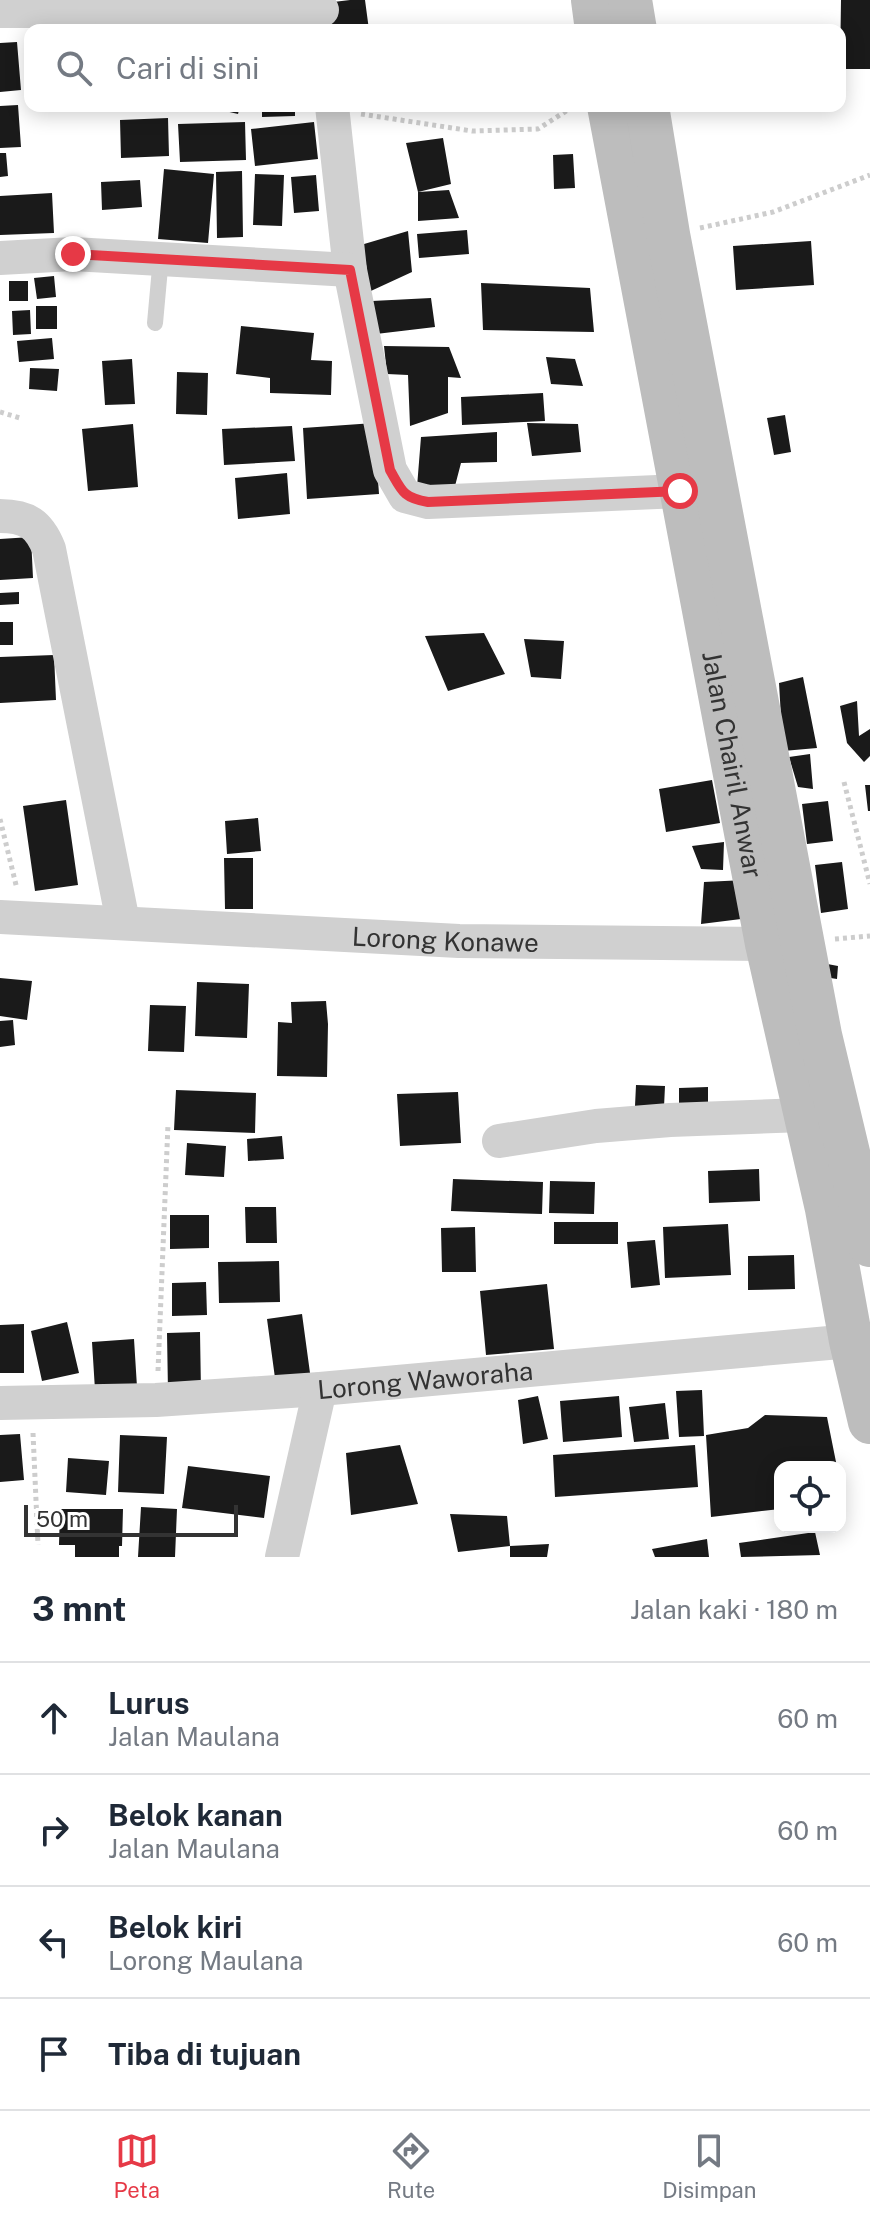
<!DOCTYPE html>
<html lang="id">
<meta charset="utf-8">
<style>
body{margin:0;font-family:"Public Sans",sans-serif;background:#f2f2f3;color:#1f2937}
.controls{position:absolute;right:24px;bottom:24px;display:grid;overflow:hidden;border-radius:16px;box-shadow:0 4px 20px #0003}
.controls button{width:72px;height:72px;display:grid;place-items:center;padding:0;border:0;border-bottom:2px solid #e0e1e3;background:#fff;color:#1f2937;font:40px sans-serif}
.scale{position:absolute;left:24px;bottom:20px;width:214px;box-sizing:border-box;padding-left:8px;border:4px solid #333;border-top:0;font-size:22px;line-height:28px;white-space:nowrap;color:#333;-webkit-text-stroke:6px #fff;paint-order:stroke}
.stop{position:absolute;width:24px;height:24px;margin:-18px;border:6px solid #e63946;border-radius:50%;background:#fff}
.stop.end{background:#e63946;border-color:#fff;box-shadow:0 2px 8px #0008}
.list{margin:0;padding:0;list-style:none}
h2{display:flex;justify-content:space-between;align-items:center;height:104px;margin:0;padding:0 32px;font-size:34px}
h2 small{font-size:26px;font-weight:400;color:#747a83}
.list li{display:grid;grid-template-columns:52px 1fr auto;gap:24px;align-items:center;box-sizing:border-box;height:112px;padding:0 32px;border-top:2px solid #e0e1e3}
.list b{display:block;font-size:30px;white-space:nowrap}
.list p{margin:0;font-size:26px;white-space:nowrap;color:#747a83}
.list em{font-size:26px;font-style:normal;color:#747a83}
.icon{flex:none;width:44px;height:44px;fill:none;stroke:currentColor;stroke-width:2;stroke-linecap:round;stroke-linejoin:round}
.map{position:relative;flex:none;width:870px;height:1557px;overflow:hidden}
.search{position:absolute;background:#fff;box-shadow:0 4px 20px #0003;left:24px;right:24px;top:24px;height:88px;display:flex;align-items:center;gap:20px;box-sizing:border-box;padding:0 28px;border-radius:16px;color:#747a83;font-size:30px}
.sheet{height:552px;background:#fff}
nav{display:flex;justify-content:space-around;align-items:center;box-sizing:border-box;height:112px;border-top:2px solid #e0e1e3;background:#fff;font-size:22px;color:#747a83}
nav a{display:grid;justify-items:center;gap:4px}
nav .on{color:#e63946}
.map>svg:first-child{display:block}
.building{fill:#1a1a1a}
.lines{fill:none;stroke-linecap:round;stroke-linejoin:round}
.path{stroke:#cdcdcd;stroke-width:5;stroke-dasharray:4 4;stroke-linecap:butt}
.lane{stroke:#d0d0d0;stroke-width:16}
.street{stroke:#d0d0d0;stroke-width:34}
.secondary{stroke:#bdbdbd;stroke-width:44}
.route{stroke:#e63946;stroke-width:10}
.labels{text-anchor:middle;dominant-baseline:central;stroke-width:8;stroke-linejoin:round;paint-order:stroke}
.street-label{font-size:26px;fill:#333;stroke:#fff}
</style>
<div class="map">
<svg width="870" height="1557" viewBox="0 0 870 1557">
<rect width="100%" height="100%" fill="#fff"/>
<path class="building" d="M350,0H365L369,30H329L325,3Z
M841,0H870V69H840Z
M17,42L21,90L0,92V43Z
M18,105L21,147L0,148V106Z
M204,106H240L238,114Z
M262,106H295V116L262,117Z
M168,118L169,156L121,158L120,120Z
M245,122L246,160L180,162L178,124Z
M314,122L318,159L255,166L251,129Z
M443,138L451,184L418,192L406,143Z
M0,153H6L8,176L0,177Z
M573,154L575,188L554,189L553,155Z
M164,169L214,174L208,243L158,239Z
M242,171L243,237L217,238L216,172Z
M255,174L284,175L282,226L253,225Z
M316,175L319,211L294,213L291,177Z
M140,180L142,207L102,210L101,182Z
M449,190L459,218L418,221V192Z
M52,193L54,233L0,235V196Z
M467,230L469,254L419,258L417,234Z
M408,231L412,272L360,296L354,247Z
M811,241L814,285L736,290L733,246Z
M54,276L56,297L37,299L34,278Z
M9,281H28V301H9Z
M481,283L590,288L594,332L483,330Z
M431,298L435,327L376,334L372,301Z
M36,306H57V329H36Z
M30,310L31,334L13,335L12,311Z
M241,326L314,333L311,360L332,361L331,395L270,393V378L236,374Z
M52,338L54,359L19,362L17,341Z
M384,346L449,347L461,378L448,377V413L410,426L408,375L387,374Z
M546,357L575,359L583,386L551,384Z
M132,359L135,404L105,405L102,361Z
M30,368L59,369L57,391L29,389Z
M177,372L208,373L207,415L176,414Z
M543,393L545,421L462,425L461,397Z
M785,415L791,452L774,455L767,418Z
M374,423L379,494L307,499L303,428Z
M527,423L578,424L581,452L532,456Z
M133,424L138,487L88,491L82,429Z
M292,426L295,461L224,465L222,429Z
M497,432V462L461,463L455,486L417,487L421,437Z
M287,473L290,514L238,519L235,478Z
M31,537L33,578L0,580V539Z
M19,592V604L0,605V593Z
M0,622H13V645H0Z
M484,633L505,674L448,691L425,636Z
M524,639L564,641L561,679L531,677Z
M54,655L56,700L0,703V657Z
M803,677L817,748L783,751L779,683Z
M857,701L859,736L870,729V756L864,762L847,743L840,706Z
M810,754L813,789L798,787L789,757Z
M712,780L720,823L666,832L659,789Z
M865,785H870V811H868Z
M66,800L78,885L35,891L23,806Z
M828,801L833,841L807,844L802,804Z
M258,818L261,851L227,854L225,821Z
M724,842L723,870L701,869L692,846Z
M224,858H253V909H225Z
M842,862L848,909L821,913L815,865Z
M745,880L741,919L701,924L704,882Z
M822,963L838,966L837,979L824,977Z
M0,978L32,981L27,1020L0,1016Z
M197,982L249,984L247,1038L195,1036Z
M326,1001L328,1024L327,1077L277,1076L278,1022L292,1023L291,1002Z
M150,1005L186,1006L184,1052L148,1051Z
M13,1020L15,1045L0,1047V1021Z
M636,1085L665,1086L664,1107L635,1106Z
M708,1087V1110H679V1088Z
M176,1090L256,1093L255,1133L174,1130Z
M458,1092L461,1143L400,1146L397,1094Z
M282,1136L284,1159L248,1161L247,1139Z
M187,1143L226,1146L224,1177L185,1175Z
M759,1169L760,1201L709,1203L708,1171Z
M453,1179L543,1182L542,1214L451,1211Z
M550,1181L595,1182L594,1214L549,1213Z
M245,1207H276L277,1243H246Z
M170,1215H209V1248L170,1249Z
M554,1222H618V1244H554Z
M728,1224L731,1275L665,1278L663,1227Z
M475,1227L476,1272H442L441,1228Z
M655,1240L660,1285L631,1288L627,1242Z
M794,1255L795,1289L748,1290V1256Z
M279,1261L280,1302L219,1303L218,1262Z
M206,1282L207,1315L172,1316V1283Z
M547,1284L554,1349L486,1355L480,1291Z
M302,1314L310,1373L275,1378L267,1319Z
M67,1322L79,1373L42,1381L31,1331Z
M24,1324V1373H0V1325Z
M200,1332L201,1392H168L167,1333Z
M134,1339L137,1387L95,1390L92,1342Z
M702,1390L704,1436L679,1437L676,1391Z
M538,1396L548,1439L523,1444L518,1400Z
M619,1396L622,1437L563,1442L560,1401Z
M665,1403L669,1439L634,1442L629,1407Z
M765,1415L827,1417L837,1467H780V1509L711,1517L706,1435L748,1428Z
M20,1434L24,1480L0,1482V1435Z
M120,1435L167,1437L164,1494L118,1492Z
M400,1445L418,1504L351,1515L346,1453Z
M695,1445L698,1487L555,1497L553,1455Z
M68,1458L109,1461L106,1495L66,1492Z
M188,1466L270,1476L264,1518L182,1508Z
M141,1507L177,1509L175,1557H138Z
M60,1509H123L122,1546H119V1557H75V1545H59Z
M450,1514L507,1516L510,1546L458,1552Z
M815,1532L820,1555L741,1557L739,1543Z
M707,1539L709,1557H655L652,1549Z
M549,1544L547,1557H510V1546Z"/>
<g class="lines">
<path class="path" d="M361,114L472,131L538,129L574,106
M700,228L773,212L870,175
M0,412L20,418
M844,782L870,884
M0,819L17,889
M835,939L870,936
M158,1371L168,1124
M33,1433L38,1545"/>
<path class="lane" d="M155,323L161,257"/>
<g class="street">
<path d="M0,11H108L107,0"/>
<path d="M108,11L322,10"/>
<path d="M332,106L350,270L390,470L405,496L428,502L680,491"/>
<path d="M0,258L73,254L350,270"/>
<path d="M0,516C27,516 39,524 49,549L123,922"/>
<path id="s1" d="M0,917L459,941L767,944"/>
<path d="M499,1141L596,1126L670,1120L804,1115"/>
<path id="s2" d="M0,1403L156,1400L320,1389L851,1341"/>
<path d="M282,1557L320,1389"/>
</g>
<g class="secondary">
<path d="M593,0L597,30"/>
<path d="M630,0L635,30"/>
<path id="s3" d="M609,106L767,944L827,1209L851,1341L870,1422"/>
<path d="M647,106L668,234L820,1035L870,1245"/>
</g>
</g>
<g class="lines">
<path class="route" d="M73,254L350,270L390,470C402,491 403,498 428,502L680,491"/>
</g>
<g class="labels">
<g class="street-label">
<text stroke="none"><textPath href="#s3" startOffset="670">Jalan Chairil Anwar</textPath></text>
<text stroke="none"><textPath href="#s1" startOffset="446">Lorong Konawe</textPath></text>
<text stroke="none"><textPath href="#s2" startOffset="426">Lorong Waworaha</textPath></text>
</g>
</g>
</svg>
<div class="controls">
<button><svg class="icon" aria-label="locate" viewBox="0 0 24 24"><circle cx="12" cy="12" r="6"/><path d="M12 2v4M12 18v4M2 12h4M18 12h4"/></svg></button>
</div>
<div class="scale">50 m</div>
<div class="stop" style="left:680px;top:491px"></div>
<div class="stop end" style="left:73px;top:254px"></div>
<div class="search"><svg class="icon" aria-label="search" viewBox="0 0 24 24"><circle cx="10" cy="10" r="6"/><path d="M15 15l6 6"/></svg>Cari di sini</div>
</div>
<section class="sheet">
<h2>3 mnt<small>Jalan kaki · 180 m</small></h2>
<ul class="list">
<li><svg class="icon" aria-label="ahead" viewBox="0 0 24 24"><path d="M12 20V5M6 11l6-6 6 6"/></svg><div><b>Lurus</b><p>Jalan Maulana</p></div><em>60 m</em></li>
<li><svg class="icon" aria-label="right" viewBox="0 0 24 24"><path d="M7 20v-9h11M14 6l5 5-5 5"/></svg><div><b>Belok kanan</b><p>Jalan Maulana</p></div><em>60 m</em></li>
<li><svg class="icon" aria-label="left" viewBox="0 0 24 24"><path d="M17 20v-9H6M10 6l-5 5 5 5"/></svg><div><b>Belok kiri</b><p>Lorong Maulana</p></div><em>60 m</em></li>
<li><svg class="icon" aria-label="arrive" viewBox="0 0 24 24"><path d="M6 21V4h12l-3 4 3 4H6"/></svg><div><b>Tiba di tujuan</b></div></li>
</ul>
</section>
<nav>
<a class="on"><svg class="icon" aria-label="map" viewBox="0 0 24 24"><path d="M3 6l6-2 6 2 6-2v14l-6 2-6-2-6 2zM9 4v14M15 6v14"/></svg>Peta</a>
<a><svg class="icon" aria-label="directions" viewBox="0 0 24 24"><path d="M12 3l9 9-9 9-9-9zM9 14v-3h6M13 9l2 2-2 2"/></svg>Rute</a>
<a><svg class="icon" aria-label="saved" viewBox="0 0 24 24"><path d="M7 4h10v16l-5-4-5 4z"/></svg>Disimpan</a>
</nav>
